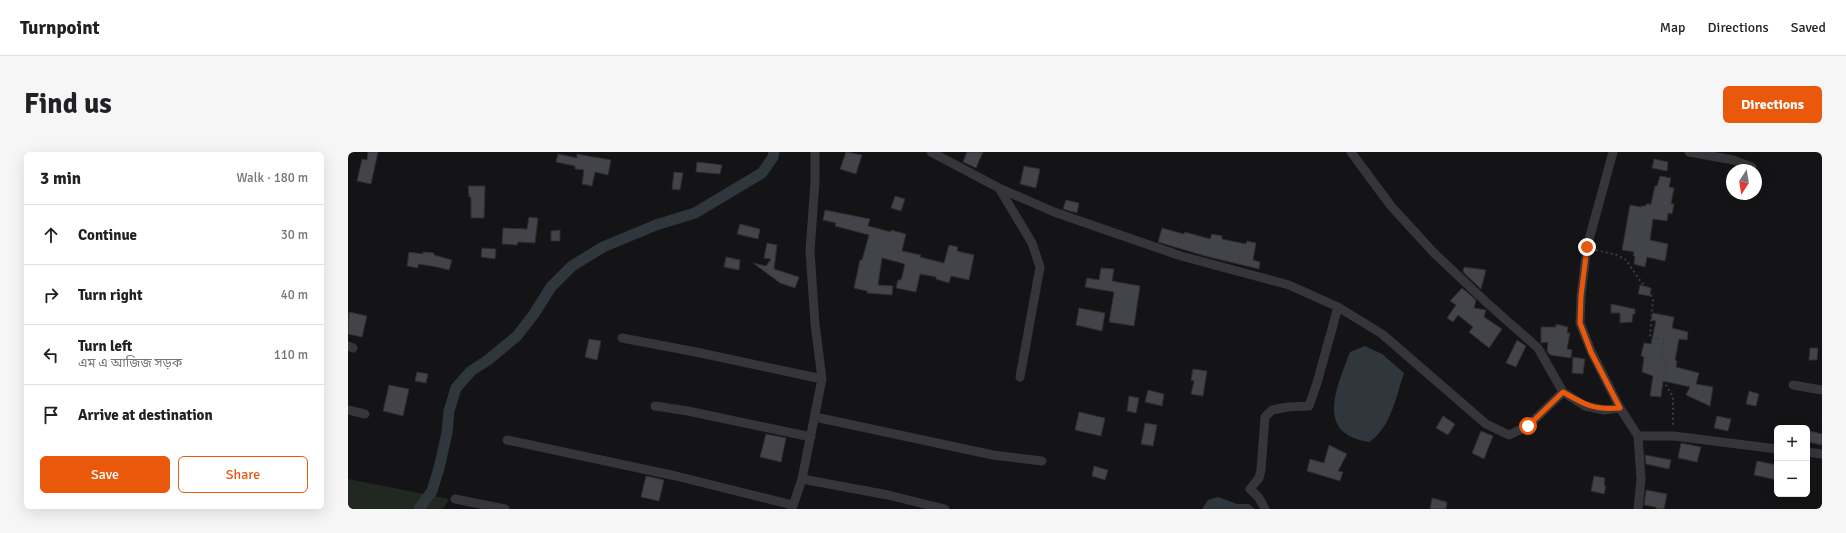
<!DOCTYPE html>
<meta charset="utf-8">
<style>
body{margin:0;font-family:Signika,"Noto Sans Bengali",sans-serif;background:#f6f6f6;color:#202124}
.controls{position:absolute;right:12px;bottom:12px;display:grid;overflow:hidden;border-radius:6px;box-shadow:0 4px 16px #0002}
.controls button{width:36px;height:36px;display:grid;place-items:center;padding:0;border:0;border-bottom:1px solid #e0e0e0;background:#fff;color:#202124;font:20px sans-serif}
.compass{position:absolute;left:1378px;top:12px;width:36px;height:36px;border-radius:50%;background:#fff;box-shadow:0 4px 16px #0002;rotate:192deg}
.stop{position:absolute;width:12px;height:12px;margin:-9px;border:3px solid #ea580c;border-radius:50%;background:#fff}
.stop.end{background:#ea580c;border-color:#fff;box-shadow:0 1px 4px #0008}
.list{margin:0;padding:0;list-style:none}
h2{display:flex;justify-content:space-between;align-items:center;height:52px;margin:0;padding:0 16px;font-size:17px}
h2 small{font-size:13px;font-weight:400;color:#757577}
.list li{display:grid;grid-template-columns:26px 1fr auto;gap:12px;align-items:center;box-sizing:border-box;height:60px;padding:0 16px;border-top:1px solid #e0e0e0}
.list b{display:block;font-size:15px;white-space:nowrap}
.list p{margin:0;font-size:13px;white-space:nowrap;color:#757577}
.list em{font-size:13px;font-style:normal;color:#757577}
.actions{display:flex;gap:8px;padding:12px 16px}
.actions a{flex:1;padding:9px 0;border:1px solid #ea580c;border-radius:6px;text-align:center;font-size:14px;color:#ea580c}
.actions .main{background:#ea580c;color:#fff}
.icon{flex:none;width:22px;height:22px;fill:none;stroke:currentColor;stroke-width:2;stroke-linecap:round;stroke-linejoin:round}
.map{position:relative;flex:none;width:1474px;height:357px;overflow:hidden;border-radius:6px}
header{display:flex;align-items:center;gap:24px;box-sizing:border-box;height:56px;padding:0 20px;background:#fff;border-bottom:1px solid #e0e0e0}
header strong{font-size:19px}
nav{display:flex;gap:22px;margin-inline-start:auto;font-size:14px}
.intro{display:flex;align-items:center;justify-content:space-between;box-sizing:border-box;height:96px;padding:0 24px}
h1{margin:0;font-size:28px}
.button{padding:10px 18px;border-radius:6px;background:#ea580c;color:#fff;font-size:14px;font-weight:700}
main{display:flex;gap:24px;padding:0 24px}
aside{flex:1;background:#fff;border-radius:6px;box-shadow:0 4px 16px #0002}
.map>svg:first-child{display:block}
.green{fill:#212822}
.water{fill:#2f373d}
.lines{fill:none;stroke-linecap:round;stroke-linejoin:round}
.canal{stroke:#2f373d;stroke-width:11}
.building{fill:#434449;stroke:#2e2e32}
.path{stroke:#3c3d41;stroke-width:2;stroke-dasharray:2 3;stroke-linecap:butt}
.street{stroke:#36363a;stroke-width:9}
.route{stroke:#ea580c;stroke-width:5}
</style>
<header>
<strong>Turnpoint</strong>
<nav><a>Map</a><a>Directions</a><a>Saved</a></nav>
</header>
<div class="intro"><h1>Find us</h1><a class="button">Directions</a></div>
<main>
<aside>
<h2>3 min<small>Walk · 180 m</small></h2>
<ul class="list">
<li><svg class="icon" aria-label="ahead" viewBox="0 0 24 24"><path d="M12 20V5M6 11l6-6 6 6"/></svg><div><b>Continue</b></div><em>30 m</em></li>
<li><svg class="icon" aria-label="right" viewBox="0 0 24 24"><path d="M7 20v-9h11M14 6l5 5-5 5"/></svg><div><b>Turn right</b></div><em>40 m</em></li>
<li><svg class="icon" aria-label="left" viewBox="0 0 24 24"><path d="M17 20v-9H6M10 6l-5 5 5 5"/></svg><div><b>Turn left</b><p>এম এ আজিজ সড়ক</p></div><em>110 m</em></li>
<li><svg class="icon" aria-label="arrive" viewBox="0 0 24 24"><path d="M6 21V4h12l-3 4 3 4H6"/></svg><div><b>Arrive at destination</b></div></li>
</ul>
<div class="actions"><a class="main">Save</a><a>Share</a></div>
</aside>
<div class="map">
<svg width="1474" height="357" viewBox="0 0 1474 357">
<rect width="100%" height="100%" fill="#141416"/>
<path class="green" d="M0,327L101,347L95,357H0Z"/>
<path class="water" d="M1017,194L1034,202L1056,221C1048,244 1043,276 1021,290C966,282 989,235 1002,200Z
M870,345L889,352H901L907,357H854L860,348Z"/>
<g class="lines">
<path class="canal" d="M71,357L84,339L91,316L99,281L101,259L108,236L123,219L140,208L169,184L186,162L203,135L224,114L255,95L308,73L347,61L414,21L425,5L426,0"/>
</g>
<path class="building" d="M20,0H30L23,32L9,29L14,7L19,8Z
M498,0L514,3L508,22L492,17Z
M619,0H635L628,16L615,10Z
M210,2L229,6V2L263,8L260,23L247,20L244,34L234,32L236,18L227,17V14L208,10Z
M1306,7L1320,10L1319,19L1304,16Z
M349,10L374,13L372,22L348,20Z
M676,14L692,17L688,36L672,32Z
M326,20L335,21L332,38L324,37Z
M1312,24L1323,26L1321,35L1326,36L1323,52H1326L1324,62L1320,61L1319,69L1305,67L1302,88L1320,92L1317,109L1299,105L1297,115L1286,112L1287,104H1285L1286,100L1274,98L1282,53L1293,55V54H1298V52H1303L1307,34H1309Z
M120,34H137L136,66H123V45H121Z
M547,44L557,47L553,59L543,56Z
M718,48L731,51L729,61L715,57Z
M477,58L522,67L520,74L543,80V78L558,82L554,99L573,103L572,105L596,111L601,93L610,95L609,99L626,103L621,128L603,124L601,131L588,127V125L572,122L568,140L548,136L550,128H553L557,112L534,106L530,133L545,134L544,143L519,141V139L506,136L512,108H514L521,83L487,74L488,71L475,68Z
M181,65L190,66L187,91L170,90L169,93L154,92L155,76L179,77Z
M392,72L412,77L410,87L389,82Z
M814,76L836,82L837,80L862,87L864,82L874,84V87L898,92L899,89L908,91L905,108L912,110L911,117L857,104L810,90Z
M212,78V89H203V79Z
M419,91L429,93L426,117L451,125L447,136L432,131L405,111L418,114L423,107L416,106Z
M134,96L148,97L147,107L133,105Z
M61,100L75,102V100L86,101V103L104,108L101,118L89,115L70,112V116L59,114Z
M378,105L392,108L391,118L376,115Z
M1116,115L1138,118L1133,137L1115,120Z
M753,116L766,117L764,129L792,134L786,174L761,170L766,140L737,135L739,126L751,128Z
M1292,133L1303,136L1302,144L1290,142Z
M1114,136L1128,148L1126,156L1138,158L1136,165L1154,177L1141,196L1121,180L1125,175L1110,163L1105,170L1099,166L1108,153L1102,149Z
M1263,152L1287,157V162H1285L1284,170L1272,171V161H1263Z
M731,156L757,161L754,179L728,173Z
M1,160L19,164L14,185L0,182Z
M1305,161L1326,165L1324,176L1340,180L1339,188L1331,187L1327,208L1329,209L1328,215L1351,221L1348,232L1365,235L1362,254L1338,243L1342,235L1315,229L1313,245L1302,244L1305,224L1294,220L1296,205L1293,204L1296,191L1303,192L1308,169L1303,168Z
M1208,172L1220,175L1219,181H1222L1219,197L1224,198L1223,206L1202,203L1199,199L1200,190L1193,191V175H1208Z
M241,187L253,189L249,208L237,205Z
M1169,188L1178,194L1168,215L1158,211Z
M1462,196H1470L1469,208H1461Z
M1225,205L1237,207L1235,222L1224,221Z
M845,217L859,219L855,244L843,242L846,229L843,228Z
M69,220L80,222L78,231L67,229Z
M41,233L61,237L55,264L35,259Z
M800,238L816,242L814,254L797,250Z
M1401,239L1411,242L1408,254L1398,252Z
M781,244L791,246L788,261L779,259Z
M731,260L757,266L753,284L727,278Z
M1095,264L1107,272L1100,283L1088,276Z
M1369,264L1383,267L1380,279L1366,276Z
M797,271L809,273L805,294L793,292Z
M1133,279L1145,284L1136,307L1124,301Z
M1462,279L1474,282V293L1460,290Z
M418,282L438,286L433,310L412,305Z
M1333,291L1353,295L1349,310L1330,306Z
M981,293L999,302L990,319L995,320L992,329L959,319L962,307L976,311Z
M1297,303L1323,308L1321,317L1298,312Z
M1409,309L1429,313V328L1406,323Z
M746,314L760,318L757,328L744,324Z
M298,324L316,328L311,349L293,345Z
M1246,324L1257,326L1256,333L1258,334L1256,342L1243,339Z
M1298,338L1319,342L1316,357H1308V355L1296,353Z
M1084,346L1099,350L1098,357H1082Z"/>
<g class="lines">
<path class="path" d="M1248,98L1269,103L1278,108L1293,130L1301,138L1305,148L1302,185L1316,188L1313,204L1318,209L1315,228L1325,245V275"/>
<path class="street" d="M583,0L651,36L706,60L833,104L941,133L990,155L1034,182L1138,272L1161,283L1180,274L1215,240
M1003,0L1043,54L1086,101L1138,150L1190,196L1215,240L1237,254L1256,258L1272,256
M1265,0L1239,95L1233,144L1232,171L1243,199L1272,256L1290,284L1293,327L1290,357
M1341,0L1385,8L1404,15
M651,36L684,91L692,115L672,225
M274,186L348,200L474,227
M0,194L5,196
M1445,233L1474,238
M307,254L340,259L463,285
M0,258L17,262
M467,265L645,303L694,309
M1290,284H1326L1429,297
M159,288L328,324L445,353
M1459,300L1474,302
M454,327L540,343L597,357
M107,347L157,357
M444,357L454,327L474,227L467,172L462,99L467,30V0
M917,357L911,346L902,337L911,326L913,318L917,265L924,258L940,255L961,254L969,231L990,155"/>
</g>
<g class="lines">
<path class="route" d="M1180,274L1215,240C1237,253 1246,258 1272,256L1243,200L1232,171L1233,144L1239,95"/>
</g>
</svg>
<div class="controls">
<button>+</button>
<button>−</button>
</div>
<svg class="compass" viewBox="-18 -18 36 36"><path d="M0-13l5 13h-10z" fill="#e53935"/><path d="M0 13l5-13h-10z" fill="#757577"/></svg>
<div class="stop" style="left:1180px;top:274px"></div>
<div class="stop end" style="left:1239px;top:95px"></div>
</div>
</main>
